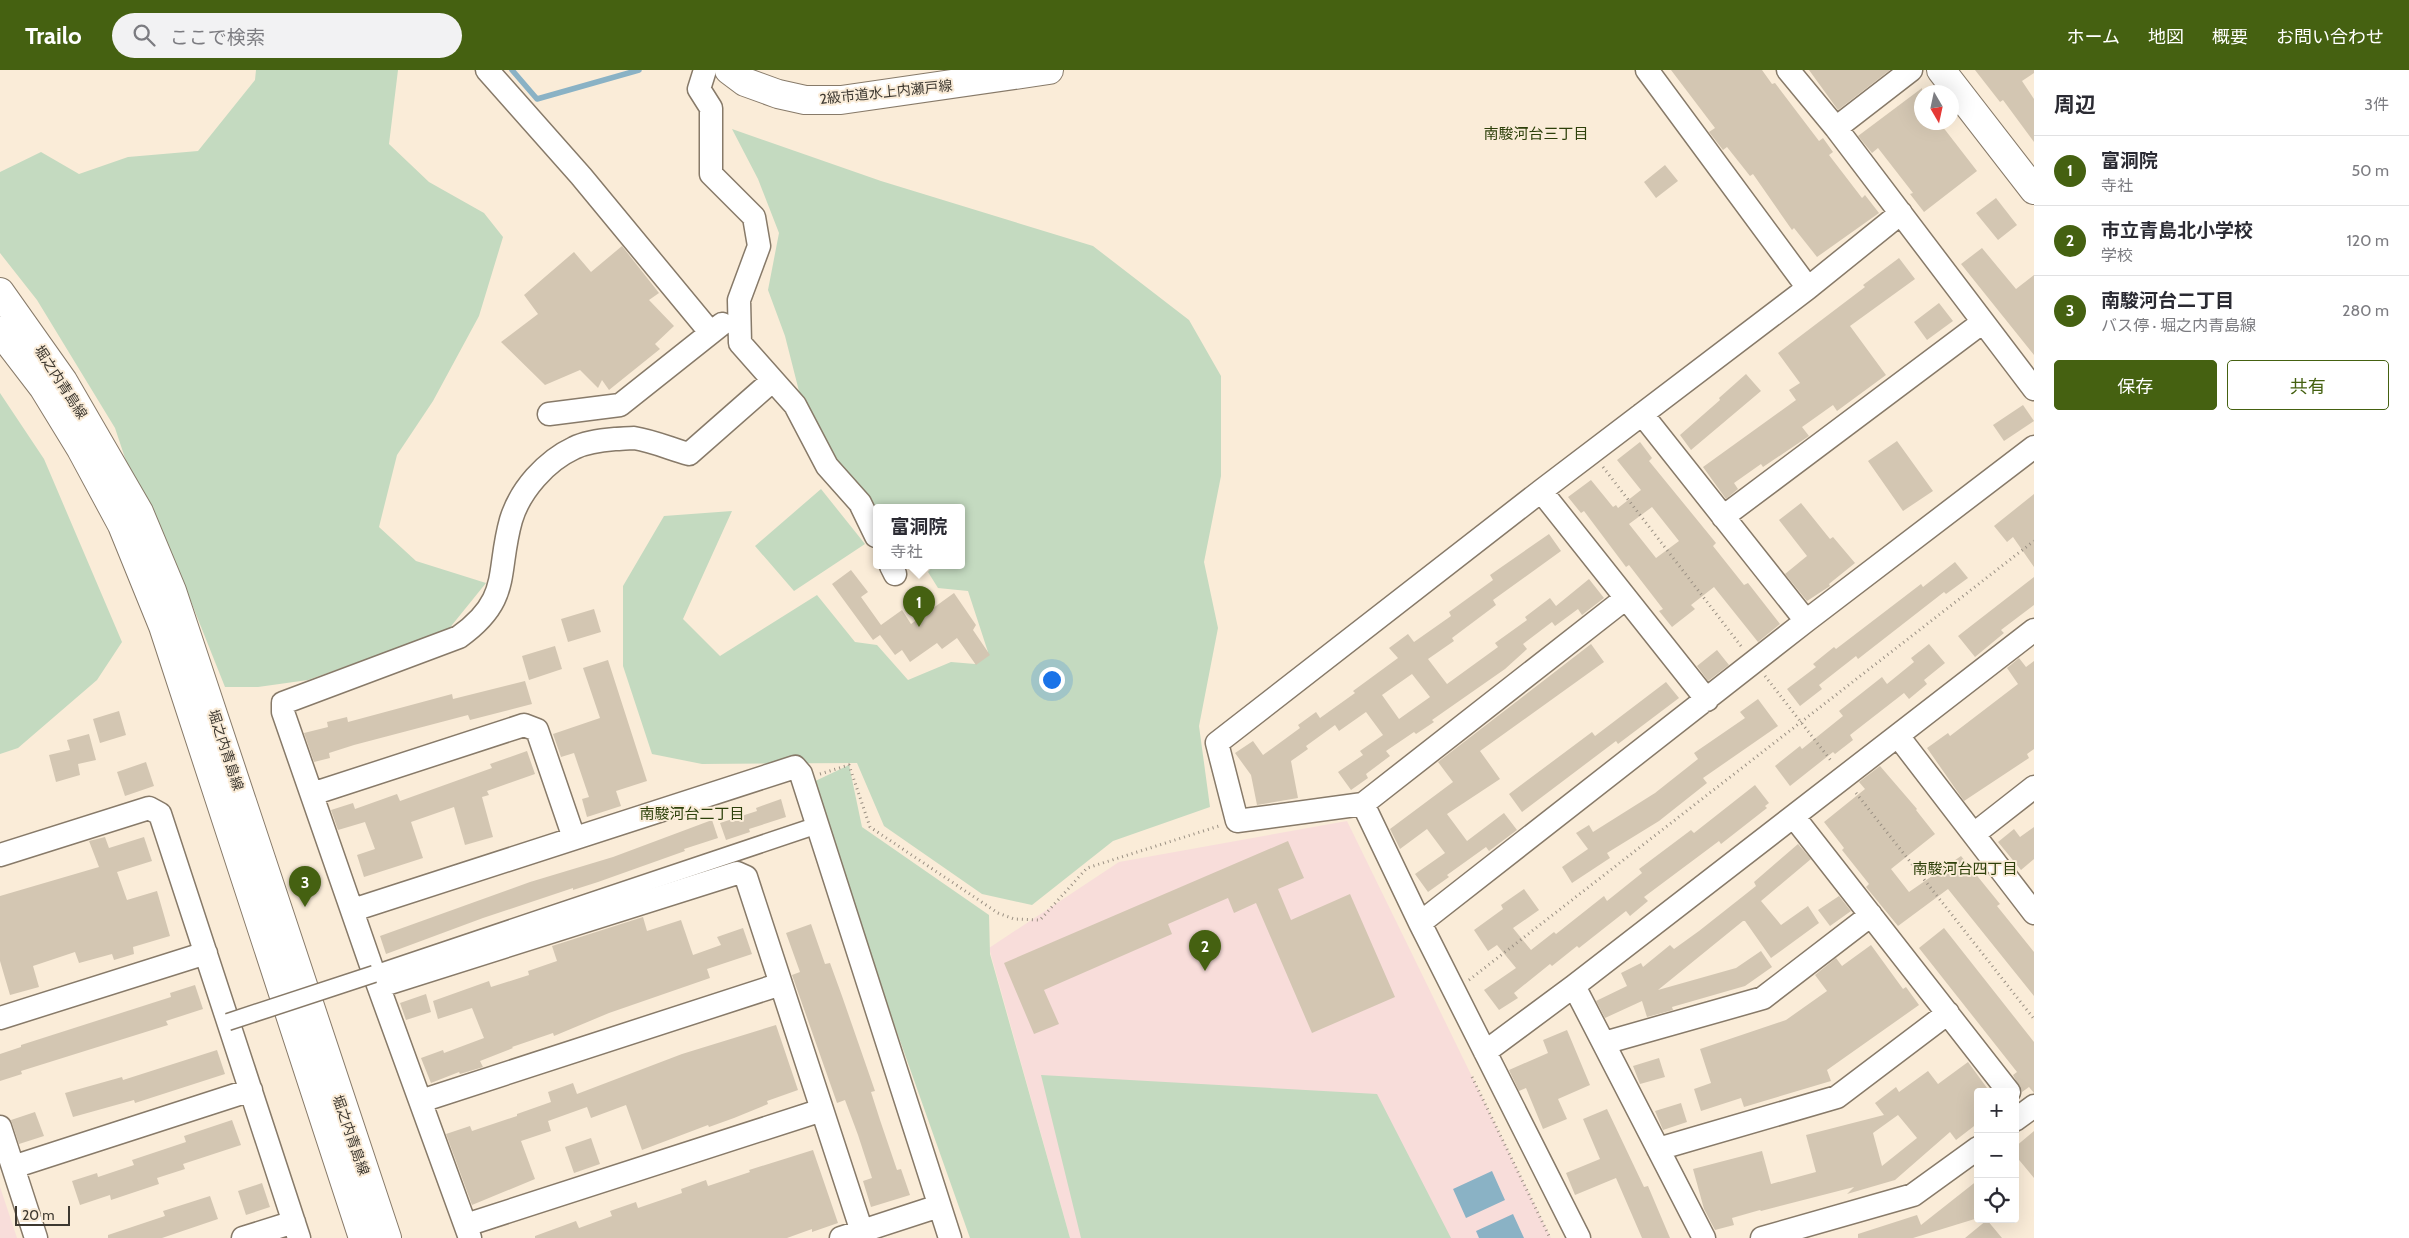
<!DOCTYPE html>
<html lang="ja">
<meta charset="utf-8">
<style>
body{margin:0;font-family:Cabin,"Noto Sans JP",sans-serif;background:#f2f2f3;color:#2b2b33}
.controls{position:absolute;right:15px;bottom:15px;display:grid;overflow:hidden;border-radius:5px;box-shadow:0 5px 20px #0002}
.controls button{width:45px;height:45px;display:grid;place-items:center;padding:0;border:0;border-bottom:1px solid #e1e1e2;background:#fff;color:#2b2b33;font:25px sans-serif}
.compass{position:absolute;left:1914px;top:15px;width:45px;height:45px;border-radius:50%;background:#fff;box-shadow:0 5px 20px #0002;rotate:171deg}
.scale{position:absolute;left:15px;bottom:12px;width:55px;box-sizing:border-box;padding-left:5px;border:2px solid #3d3830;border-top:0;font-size:14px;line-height:18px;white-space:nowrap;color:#3d3830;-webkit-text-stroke:4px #faecd8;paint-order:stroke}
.you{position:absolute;left:1051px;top:609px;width:18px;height:18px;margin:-12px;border:4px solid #fff;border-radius:50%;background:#1a73e8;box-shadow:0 0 0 8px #1a73e833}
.badge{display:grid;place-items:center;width:32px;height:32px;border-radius:50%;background:#456111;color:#fff;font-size:16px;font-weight:700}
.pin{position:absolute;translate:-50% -41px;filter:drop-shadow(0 1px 2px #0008)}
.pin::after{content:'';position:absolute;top:26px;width:18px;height:15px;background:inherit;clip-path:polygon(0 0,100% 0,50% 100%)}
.popup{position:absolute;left:873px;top:434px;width:92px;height:65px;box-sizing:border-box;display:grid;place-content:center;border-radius:5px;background:#fff;filter:drop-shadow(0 1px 4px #0005);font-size:16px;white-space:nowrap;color:#7c7c81}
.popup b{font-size:19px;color:#2b2b33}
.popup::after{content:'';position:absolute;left:50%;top:100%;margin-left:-10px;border:10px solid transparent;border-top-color:#fff}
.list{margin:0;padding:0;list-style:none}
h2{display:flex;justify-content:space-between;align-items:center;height:65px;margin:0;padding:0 20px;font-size:21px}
h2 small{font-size:16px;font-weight:400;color:#7c7c81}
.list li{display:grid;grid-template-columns:32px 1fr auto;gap:15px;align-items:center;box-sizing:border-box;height:70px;padding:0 20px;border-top:1px solid #e1e1e2}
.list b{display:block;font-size:19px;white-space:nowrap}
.list p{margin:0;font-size:16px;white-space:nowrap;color:#7c7c81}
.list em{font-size:16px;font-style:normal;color:#7c7c81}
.actions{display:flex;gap:10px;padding:15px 20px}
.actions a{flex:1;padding:11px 0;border:1px solid #456111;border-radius:5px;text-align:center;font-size:18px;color:#456111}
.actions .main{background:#456111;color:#fff}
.icon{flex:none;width:28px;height:28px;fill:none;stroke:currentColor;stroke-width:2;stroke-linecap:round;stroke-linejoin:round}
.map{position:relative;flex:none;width:2034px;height:1168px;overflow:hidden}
header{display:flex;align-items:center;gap:30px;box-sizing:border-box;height:70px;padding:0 25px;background:#456111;color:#fff}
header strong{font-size:24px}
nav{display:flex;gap:28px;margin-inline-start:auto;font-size:18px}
.search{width:350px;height:45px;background:#f2f2f3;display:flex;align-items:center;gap:12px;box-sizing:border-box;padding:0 18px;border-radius:28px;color:#7c7c81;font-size:19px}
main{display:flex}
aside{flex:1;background:#fff}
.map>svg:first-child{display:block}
.education{fill:#f8ddda}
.green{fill:#c4dac0}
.water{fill:#8ab2c5}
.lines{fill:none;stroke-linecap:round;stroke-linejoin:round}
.stream{stroke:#8ab2c5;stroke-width:5.5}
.building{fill:#d3c6b2;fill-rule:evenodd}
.pedestrian-casing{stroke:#877a69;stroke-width:19}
.minor-casing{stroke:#877a69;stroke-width:25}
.tertiary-casing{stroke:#877a69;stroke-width:30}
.secondary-casing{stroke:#877a69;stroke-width:30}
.path{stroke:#9a9083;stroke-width:3;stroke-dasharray:1 4;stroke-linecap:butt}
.pedestrian{stroke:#fff;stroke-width:16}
.minor{stroke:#fff;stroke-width:22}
.tertiary{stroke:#fff;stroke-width:28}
.secondary{stroke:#fff;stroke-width:28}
.pedestrian-bridge-casing{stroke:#877a69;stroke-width:19;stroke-linecap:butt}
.pedestrian-bridge{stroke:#fff;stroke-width:16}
.labels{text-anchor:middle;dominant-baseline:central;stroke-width:4;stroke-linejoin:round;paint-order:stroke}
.street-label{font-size:14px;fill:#3d3830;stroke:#faecd8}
.neighbourhood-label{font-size:15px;fill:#2d400a;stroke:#faecd8}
</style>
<header>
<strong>Trailo</strong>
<div class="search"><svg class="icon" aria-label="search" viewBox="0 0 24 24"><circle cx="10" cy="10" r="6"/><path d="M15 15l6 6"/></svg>ここで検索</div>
<nav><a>ホーム</a><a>地図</a><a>概要</a><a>お問い合わせ</a></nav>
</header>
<main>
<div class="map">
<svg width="2034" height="1168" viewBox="0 0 2034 1168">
<rect width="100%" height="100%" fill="#faecd8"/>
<path class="education" d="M1347,751L1551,1168H1070L989,878L1119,792Z
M0,1117L17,1168H0Z"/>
<path class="green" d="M256,0H398L389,74L429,112L484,143L503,167L479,246L433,331L397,385L379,457L416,491L486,513L448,560L308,610L258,617H225L172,484L134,415L115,358L37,230L0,183V102L41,82L79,104L128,87L198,81L255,10Z
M732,59L881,111L1093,176L1189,250L1221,306V406L1204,492L1218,558L1199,656L1210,737L1113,771L1032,835L982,824L884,756L857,693L702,694L652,684L623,596V516L664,446L732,441L683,549L720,586L817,525L855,572L877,575L908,610L951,592L975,594L988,582L968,521L938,518L928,502L933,496H962V438H876V447L818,396L785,266L768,220L779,163L758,109Z
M0,323L44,389L122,572L97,610L18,678L0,684Z
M821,419L865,474L794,521L755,476Z
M849,695L862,757L989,845L990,884L1070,1168H970L809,714Z
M1041,1005L1377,1024L1451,1168H1081Z"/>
<path class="water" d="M1492,1101L1505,1130L1466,1148L1453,1119Z
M1513,1144L1524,1168H1479L1476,1161Z"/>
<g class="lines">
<path class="stream" d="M512,0L537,29L639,0"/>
</g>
<path class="building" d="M1671,0H1762L1772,14L1775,13L1819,71L1823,68L1833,82L1829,85L1862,128L1865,125L1879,143L1817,187L1794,158L1792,160L1753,104L1750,106L1727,77L1723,80L1709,62L1715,58Z
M1809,0H1890L1838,40Z
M1975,0H2034V3L2022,11L2034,29V72L2003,30L2000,32Z
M1922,18V52H1939L1977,101L1924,142L1910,124L1913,123L1878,78L1872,83L1858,66Z
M1665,95L1678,111L1656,128L1644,112Z
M1996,128L2017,155L1998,170L1976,143Z
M622,176L659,223L649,230L674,256L655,274L660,279L609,320L602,310L598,318L580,300L545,315L501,272L538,244L524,225L574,182L591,202Z
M1982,178L2016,219L2034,205V285L1961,194Z
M1899,188L1915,209L1850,256L1886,305L1837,341L1833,335L1802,357L1809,366L1763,397L1761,394L1734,413L1738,419L1726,429L1703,397L1796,330L1789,320L1800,313L1778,283L1865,217L1863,215Z
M1939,233L1953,251L1927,270L1914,252Z
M1746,304L1761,321L1691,380L1680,365L1720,330L1719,328Z
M2023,335L2034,351L2004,371L1993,355Z
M1897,371L1933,421L1903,441L1868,391Z
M1640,372L1652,388L1649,391L1716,473L1713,476L1744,515L1748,513L1780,554L1758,572L1714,517L1691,535L1695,539L1672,557L1659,541L1663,539L1629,495L1626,497L1584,441L1581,443L1568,427L1591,410L1613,437L1616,435L1618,438L1641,420L1617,390ZM1652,437L1679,471L1656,488L1629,454Z
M2034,424V497L2013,467L2007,472L1994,456Z
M1801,433L1830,469L1833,467L1855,493L1829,514L1830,516L1807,531L1785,504L1807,486L1779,450Z
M1549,464L1561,481L1493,530L1496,535L1452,568L1454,571L1428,589L1447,614L1498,577L1495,573L1527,550L1525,547L1550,528L1556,536L1589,509L1604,528L1582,545L1578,539L1555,556L1552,552L1523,574L1527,579L1505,599L1432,650L1434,652L1416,664L1414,662L1386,681L1390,686L1366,704L1368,708L1351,720L1338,702L1363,685L1360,681L1383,665L1366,642L1339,661L1335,655L1306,676L1308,679L1291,691L1298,728L1257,735L1251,705L1235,683L1253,671L1263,685L1300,658L1298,655L1316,642L1320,648L1355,623L1353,621L1398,588L1389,578L1408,564L1414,572L1451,546L1449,542L1493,510L1490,505ZM1412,604L1430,627L1399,649L1382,625Z
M1955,492L1968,508L1946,524L1944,522L1858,589L1856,586L1819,615L1822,619L1800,636L1787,619L1816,597L1813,594L1834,577L1836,579L1921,514L1923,517Z
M851,500L868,522L861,527L881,555L902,540L911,554L954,523L976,555L973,560L990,585L976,595L957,568L942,579L937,573L910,592L902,580L895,585L880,565L873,570L832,514Z
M2034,507V535L2001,560L2004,563L1975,587L1958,566Z
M594,539L601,562L568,572L561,549Z
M1591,574L1604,592L1480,681L1500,709L1447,744L1467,771L1504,743L1517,760L1489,781L1486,777L1447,805L1449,807L1428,822L1415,804L1445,783L1427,759L1400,779L1390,759L1453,712L1438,692Z
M1929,574L1945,593L1924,610L1927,614L1909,629L1904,623L1850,665L1853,670L1835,684L1833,682L1790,716L1775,696L1800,676L1802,679L1843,646L1839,641L1882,607L1887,614L1914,592L1911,588Z
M555,576L562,599L529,610L522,586Z
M1717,580L1729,595L1708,611L1697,596Z
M2019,588L2026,597L2034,591V679L2027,684L2029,688L1964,731L1927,678L1948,663L1950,666L2018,614L2007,598Z
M608,590L647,711L616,721L621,736L587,747L582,729L589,727L574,683L561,687L553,664L600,648L583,598Z
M525,611L532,634L470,650L468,645L354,675L329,683L330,688L314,692L304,663L328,657L327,652L347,647L348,652L452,624L453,629Z
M1666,612L1679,628L1618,674L1616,671L1522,742L1509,724L1592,662L1595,666Z
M1758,629L1778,656L1703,708L1707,713L1659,751L1607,783L1610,788L1572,813L1562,797L1588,779L1576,763L1589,755L1593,762L1655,723L1698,689L1694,683L1745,648L1740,642Z
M119,641L126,665L100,673L93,649Z
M89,664L96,690L78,694L80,705L56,712L49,685L70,680L67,670Z
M527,681L535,704L487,721L489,725L482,727L493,767L465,775L454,737L411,752L423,788L364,807L357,785L375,779L365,752L338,760L331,740L353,733L355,739L397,724L400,731L492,698L490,694Z
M146,692L154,716L125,726L117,702Z
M1880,696L1917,739L1916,740L1935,764L1891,799L1909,822L1961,786L2000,834L1997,836L2034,882V926L1948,819L1898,856L1866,817L1869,814L1842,780L1844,778L1824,752L1865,719L1859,712Z
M1755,715L1769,733L1765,736L1767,738L1721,774L1719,771L1644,827L1648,831L1630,846L1626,841L1579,878L1577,876L1552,896L1550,894L1514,923L1518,928L1499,940L1484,920L1516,898L1497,875L1488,881L1474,860L1503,839L1501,835L1524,819L1539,840L1513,858L1531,880L1554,862L1556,864L1604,826L1607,831L1642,803L1639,799L1691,760L1694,763Z
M781,729L786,747L749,759L750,762L726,770L720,753L757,741L756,738Z
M712,750L718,768L684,779L685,781L598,812L573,820V818L483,848L386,884L380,866L530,812L613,787Z
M2034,757V789L2021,800L1998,772L2014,759L2020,767Z
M105,767L109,778L144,767L152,791L117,802L127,830L157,821L170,866L133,877L134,884L114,890L112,884L79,893L75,882L33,896L39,917L10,925L0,891V826L99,797L89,771Z
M1288,771L1304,808L1278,819L1291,850L1350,824L1395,927L1312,963L1256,833L1234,843L1228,828L1168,854L1172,864L1044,920L1059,954L1034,964L1004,893Z
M1798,774L1811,789L1761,831L1781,855L1808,836L1819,853L1771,888L1745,851H1743L1658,920L1736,898L1761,881L1772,897L1745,916L1672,937L1673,940L1647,947L1642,931L1605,948L1596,931L1627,916L1621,903L1641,893L1643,897L1670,875L1674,879L1699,861L1756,816L1754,812Z
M1839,826L1851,841L1830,856L1818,840Z
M643,847L647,861L681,850L693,885L721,875L717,867L743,858L752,884L707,899L710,908L609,943L554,966L553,963L512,977L513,978L480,991L483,997L460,1004L459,1002L431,1013L421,988L443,980L444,983L484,968L472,938L438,949L433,931L489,911L491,917L529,905L528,901L557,891L552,876Z
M811,854L825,894L830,893L842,926L875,1021L871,1022L880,1050L897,1100L901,1099L910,1125L871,1137L863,1111L872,1108L858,1065L845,1030L837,1033L792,905L800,902L786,863Z
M1944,858L2034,972V1023L2029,1017L2022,1022L2013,1005L2017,1002L1919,878Z
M1871,875L1903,919L1906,917L1919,935L1827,1000L1831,1011L1744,1037L1741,1028L1701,1041L1694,1019L1711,1013L1700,979L1786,950L1827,921L1815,905L1836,888L1842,896Z
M195,915L203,939L166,951L168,955L21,1001L22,1004L0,1011V984L21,977V975L171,927L170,923Z
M426,924L431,942L406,950L400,933Z
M776,955L798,1020L767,1031L768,1034L734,1048L709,1057L708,1055L642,1080L626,1035L591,1048L587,1037L548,1051L551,1061L521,1071L535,1109L472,1135L446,1064L470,1056L472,1061L517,1046V1044L551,1032L548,1022L573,1013L577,1024L682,984Z
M1567,960L1590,1015L1558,1029L1567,1049L1543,1059L1526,1018L1519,1021L1509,1000L1548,983L1543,970Z
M217,980L225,1004L135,1033L134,1030L73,1047L65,1023L122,1007L123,1010Z
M1659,988L1665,1007L1640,1014L1633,996Z
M1968,992L1990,1022H1978V1053L1956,1070L1950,1062L1895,1110L1847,1124L1854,1117L1761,1141L1760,1140L1732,1148L1734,1155L1715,1160L1704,1139L1693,1099L1762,1081L1771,1114L1816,1102L1806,1065L1884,1045L1875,1033L1896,1017L1899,1022L1928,1001L1938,1014ZM1898,1045L1917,1068L1882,1096L1873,1063Z
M1681,1033L1687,1052L1663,1060L1655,1041Z
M1607,1039L1644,1117L1648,1116L1670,1168H1642L1616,1108L1575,1125L1566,1103L1600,1089L1583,1049Z
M35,1042L44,1066L19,1074L11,1050Z
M232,1050L241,1075L183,1094L185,1099L157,1108L159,1114L111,1130L110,1125L80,1135L72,1111L97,1103L98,1107L134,1095L132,1090L186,1072L184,1066Z
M2034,1061V1108L2015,1085V1077Z
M591,1068L600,1094L574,1103L565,1077Z
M813,1080L838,1153L812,1162V1159L787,1168H535V1166L576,1151L579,1158L612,1146L610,1141L636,1132L638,1138L682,1123L681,1119L706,1110L708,1116L750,1102L749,1100Z
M1978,1110V1148L1913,1168H1858V1164L1917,1145L1921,1155Z
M262,1113L270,1137L246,1145L238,1121Z
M210,1126L218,1149L162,1168H108V1165L165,1146L163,1141Z
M1987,1150L2002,1168H1965Z"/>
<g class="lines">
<defs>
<path id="pedestrian" d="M374,904L818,755"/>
<path id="minor" d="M487,0L581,106L710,262
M705,0L699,19L711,38V104L754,147L759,176L739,230L740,273L795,335L827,396L860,433L876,466
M1647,0L1808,218
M1788,0L1836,58L2034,319
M1836,58L1911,0
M549,344L620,335L722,254
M1642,344L1806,551
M1541,421L1707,630
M1723,447L1983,252
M891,496L895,504
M1898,666L2034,843
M312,724L524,655L537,660L574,768
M1363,734L1626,528
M1794,747L2009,1022
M1974,764L2034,717
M0,785L149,738L160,744L299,1168
M353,840L795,697L801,704L950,1168
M1420,853L1806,551L2034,377
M380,916L737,803L746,807L864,1168
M1574,916L1704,1168
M0,948L206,883
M1604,973L1763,928L1871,845
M1485,982L1574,916L2034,560
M421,1031L781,914
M2015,1050L2034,1036
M0,1057L36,1168
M1658,1079L1837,1027L1948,943
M13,1097L251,1020
M466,1155L822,1040
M243,1168L294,1152
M470,1168L374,904L283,642V633L459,567C512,529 496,503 511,450C520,420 546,391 574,378C586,372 602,370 615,369C621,369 628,368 634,368C653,371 671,379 689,384L772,311
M841,1168L939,1136
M1579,1168L1420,853L1363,734L1237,751L1217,673L1541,421L1808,218L1901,143
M1762,1168L1913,1125L1978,1078"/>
<path id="tertiary" d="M729,0L745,12L778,24L805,30H841L1049,0
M1941,0L2034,120"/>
<path id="secondary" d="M0,222L63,311L139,442L172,521L387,1168
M0,261L43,317L81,379L122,455L163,556L363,1168"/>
</defs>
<use href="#pedestrian" class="pedestrian-casing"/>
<use href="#minor" class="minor-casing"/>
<use href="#tertiary" class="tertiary-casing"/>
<use href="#secondary" class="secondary-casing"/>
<path class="path" d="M1603,397L1741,576
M1765,606L1832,692
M820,704L849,695L870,757L998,843L1014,849L1040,850L1087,798L1219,756
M1856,723L2034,949
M1469,910L2034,471
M1472,1007L1550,1168"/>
<use href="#pedestrian" class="pedestrian"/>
<use href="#minor" class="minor"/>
<use href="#tertiary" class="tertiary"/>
<use href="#secondary" class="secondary"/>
<defs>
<path id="pedestrian-bridge" d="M228,952L374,904"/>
</defs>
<use href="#pedestrian-bridge" class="pedestrian-bridge-casing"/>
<use href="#pedestrian-bridge" class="pedestrian-bridge"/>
</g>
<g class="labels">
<g class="street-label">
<text transform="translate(886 22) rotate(-6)">2級市道水上内瀬戸線</text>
<text transform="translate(61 312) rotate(57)">堀之内青島線</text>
<text transform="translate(226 680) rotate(72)">堀之内青島線</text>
<text transform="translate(351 1065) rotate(71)">堀之内青島線</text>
</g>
<g class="neighbourhood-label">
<text x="1536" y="64">南駿河台三丁目</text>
<text x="692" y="744">南駿河台二丁目</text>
<text x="1965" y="799">南駿河台四丁目</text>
</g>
</g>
</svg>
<div class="controls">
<button>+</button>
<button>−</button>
<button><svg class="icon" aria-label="locate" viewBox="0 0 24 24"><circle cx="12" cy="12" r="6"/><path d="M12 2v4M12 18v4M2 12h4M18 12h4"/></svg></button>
</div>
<svg class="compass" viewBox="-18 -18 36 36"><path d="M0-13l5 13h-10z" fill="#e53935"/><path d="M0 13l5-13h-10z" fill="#7c7c81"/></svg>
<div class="scale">20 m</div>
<div class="you"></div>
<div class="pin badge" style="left:919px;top:557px">1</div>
<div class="popup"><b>富洞院</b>寺社</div>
<div class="pin badge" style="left:1205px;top:901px">2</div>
<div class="pin badge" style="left:305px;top:837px">3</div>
</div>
<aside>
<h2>周辺<small>3件</small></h2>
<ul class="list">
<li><span class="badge">1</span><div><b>富洞院</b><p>寺社</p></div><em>50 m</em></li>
<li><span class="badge">2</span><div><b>市立青島北小学校</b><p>学校</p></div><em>120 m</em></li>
<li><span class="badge">3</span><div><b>南駿河台二丁目</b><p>バス停 · 堀之内青島線</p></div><em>280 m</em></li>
</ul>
<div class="actions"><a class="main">保存</a><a>共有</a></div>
</aside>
</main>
